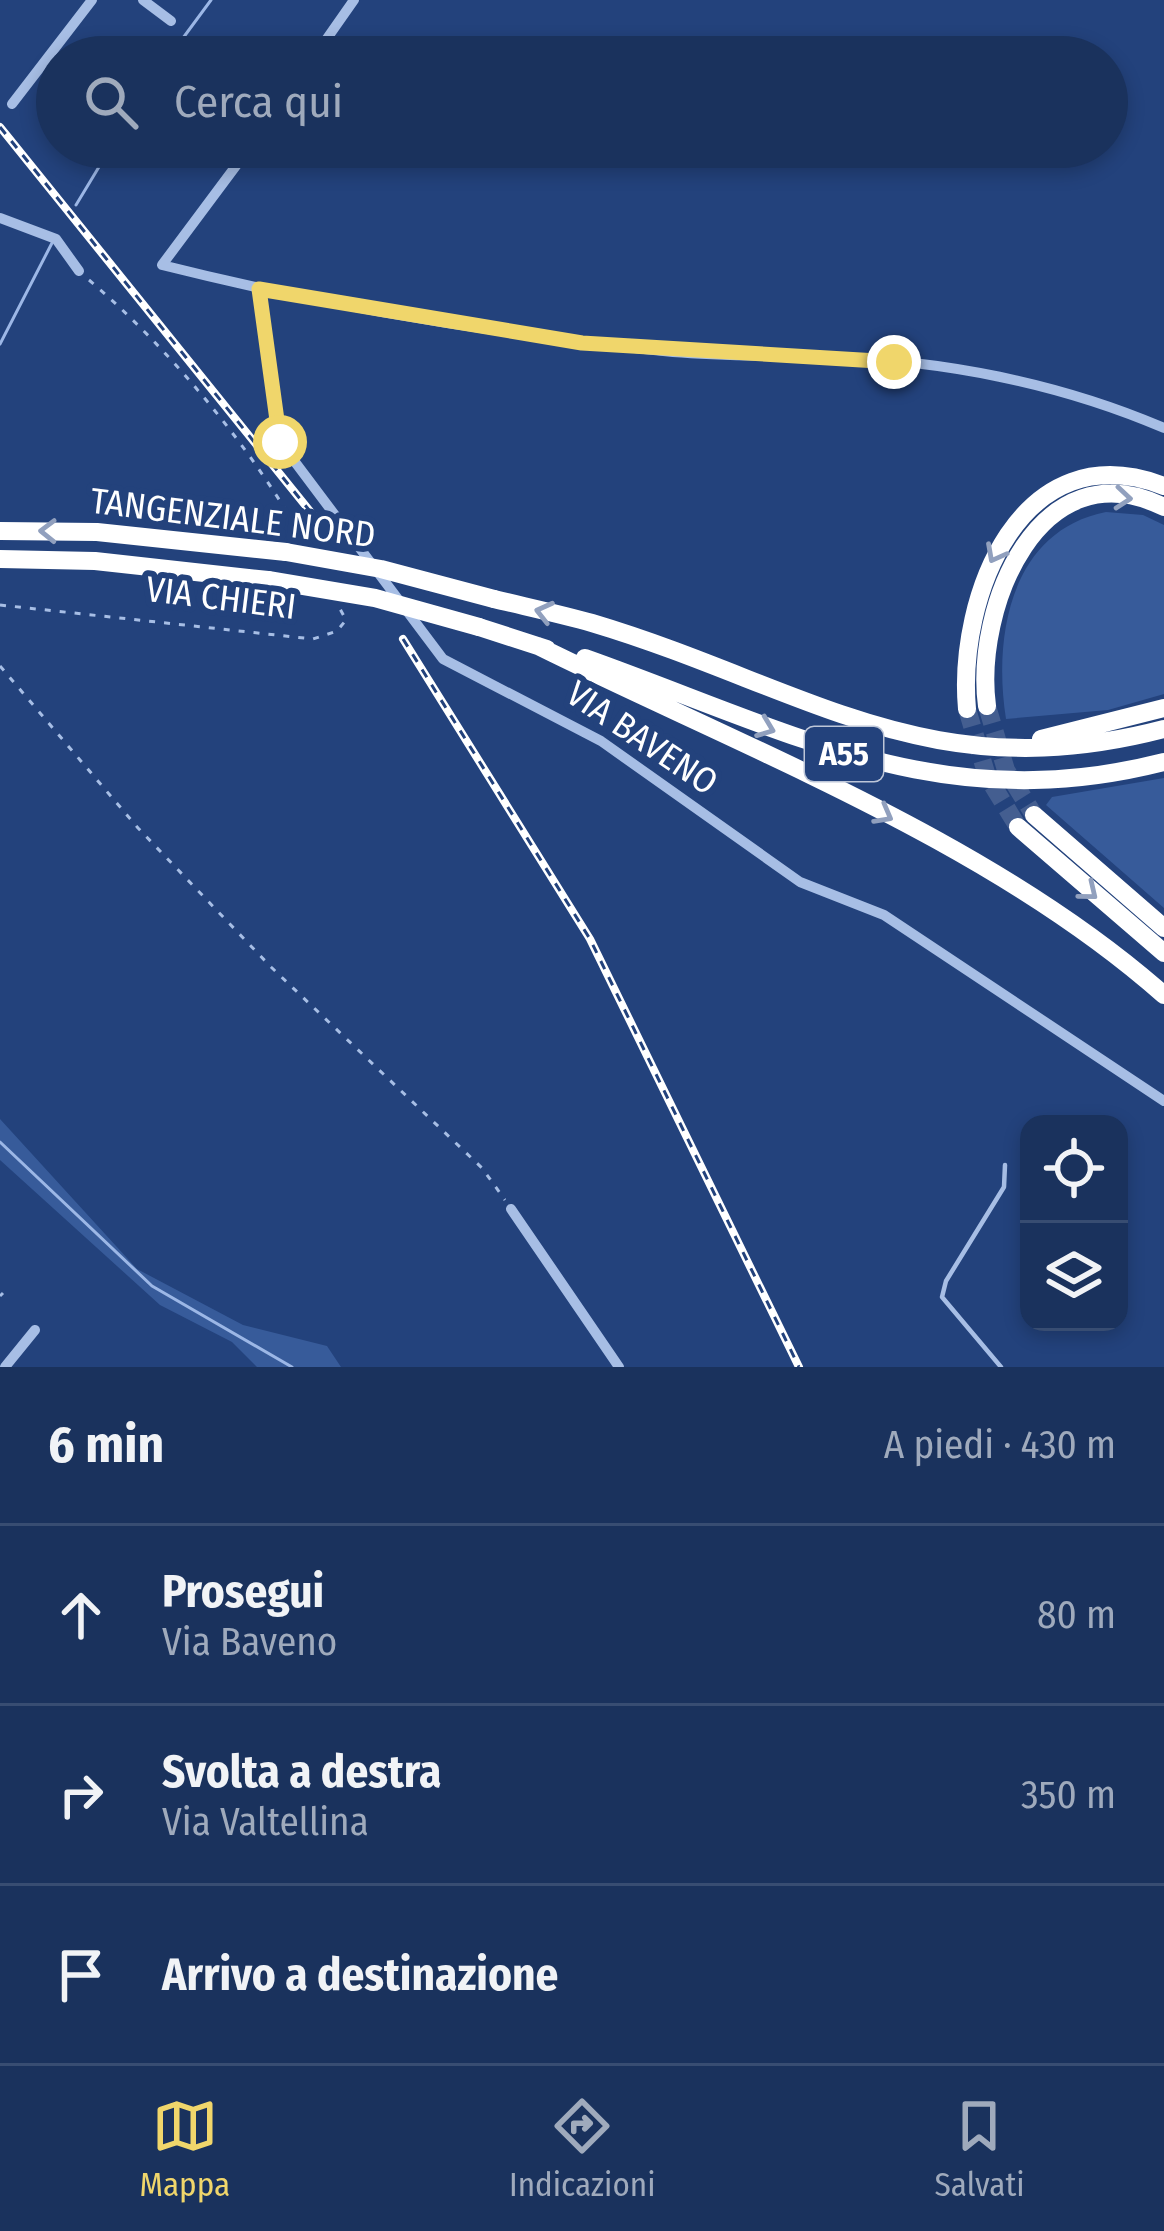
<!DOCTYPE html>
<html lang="it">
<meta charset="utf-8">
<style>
body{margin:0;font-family:"Fira Sans Condensed",sans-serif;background:#233a63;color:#f1f3f6}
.controls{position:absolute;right:36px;bottom:36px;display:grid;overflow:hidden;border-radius:24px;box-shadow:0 6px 18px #0003}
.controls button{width:108px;height:108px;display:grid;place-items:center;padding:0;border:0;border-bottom:3px solid #384d72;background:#1a325d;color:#f1f3f6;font:60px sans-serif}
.stop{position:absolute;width:36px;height:36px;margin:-27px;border:9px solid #f0d66b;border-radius:50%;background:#fff}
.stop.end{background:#f0d66b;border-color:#fff;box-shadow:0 3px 12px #0008}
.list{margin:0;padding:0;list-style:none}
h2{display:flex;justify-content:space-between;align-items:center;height:156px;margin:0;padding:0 48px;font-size:51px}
h2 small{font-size:39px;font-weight:400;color:#9faabc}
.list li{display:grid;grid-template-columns:78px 1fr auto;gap:36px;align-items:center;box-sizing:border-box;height:180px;padding:0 48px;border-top:3px solid #384d72}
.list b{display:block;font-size:45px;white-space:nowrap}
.list p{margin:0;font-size:39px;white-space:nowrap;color:#9faabc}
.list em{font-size:39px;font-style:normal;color:#9faabc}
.icon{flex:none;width:66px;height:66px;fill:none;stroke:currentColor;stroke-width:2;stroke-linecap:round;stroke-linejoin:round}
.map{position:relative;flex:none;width:1164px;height:1367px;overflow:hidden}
.search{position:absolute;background:#1a325d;box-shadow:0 6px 18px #0003;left:36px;right:36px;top:36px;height:132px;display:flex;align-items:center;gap:30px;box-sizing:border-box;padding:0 42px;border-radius:66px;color:#9faabc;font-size:45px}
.sheet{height:696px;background:#1a325d}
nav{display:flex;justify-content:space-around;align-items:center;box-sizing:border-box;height:168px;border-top:3px solid #384d72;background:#1a325d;font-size:33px;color:#9faabc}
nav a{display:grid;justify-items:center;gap:6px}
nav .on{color:#f0d66b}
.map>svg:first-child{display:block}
.green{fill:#375b9a}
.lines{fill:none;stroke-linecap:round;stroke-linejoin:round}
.stream{stroke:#9cb7e6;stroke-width:3}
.highway-tunnel{stroke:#445e90;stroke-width:18;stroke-dasharray:18 9;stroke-linecap:butt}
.path{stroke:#a7bee5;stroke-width:3;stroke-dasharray:6 9;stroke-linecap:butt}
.lane{stroke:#a7bee5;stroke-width:4.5}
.street{stroke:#a7bee5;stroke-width:10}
.highway{stroke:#fff;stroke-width:18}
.rail-casing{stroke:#fff;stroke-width:8}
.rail{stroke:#23427c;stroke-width:3;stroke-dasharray:9;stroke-linecap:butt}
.highway-bridge{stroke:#fff;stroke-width:18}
.oneway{stroke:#91a0be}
.route{stroke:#f0d66b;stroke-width:15}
.labels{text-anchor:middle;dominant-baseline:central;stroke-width:12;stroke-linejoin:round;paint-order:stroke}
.shield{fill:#23427c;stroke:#bdc6d8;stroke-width:3}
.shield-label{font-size:33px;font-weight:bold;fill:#fff}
.street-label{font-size:36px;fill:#fff;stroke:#23427c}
</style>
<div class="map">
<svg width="1164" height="1367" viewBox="0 0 1164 1367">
<rect width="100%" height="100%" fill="#23427c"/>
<path class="green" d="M1106,512L1143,515L1164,525V694L1108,710L1006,719C993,637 1010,531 1106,512Z
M1164,778V908L1046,805L1052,797Z
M0,1119L137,1269L243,1325L327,1346L341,1367H257L232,1342L160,1305L0,1160Z"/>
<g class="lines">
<path class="stream" d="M169,57L211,0
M76,205L111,147
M0,344L52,243
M0,1142L152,1286L292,1367"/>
<path class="highway-tunnel" d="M987,706L1006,770L1034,815
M967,709L987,776L1018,827"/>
<path class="path" d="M89,280C167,346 254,450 303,540
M0,605L313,639L337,631L346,620L339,607
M0,666L138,828L271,967L482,1168L505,1200
M0,1296L3,1293"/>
<path class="lane" d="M1001,1367L942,1297L946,1281L1004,1187L1005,1165"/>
<path class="street" d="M143,0L171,21
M314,57L354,0
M12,104L92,0
M250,147L162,265C329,307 501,335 673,352C725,356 776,356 828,357C942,360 1059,383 1164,428
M0,218L56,239L79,271
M259,289L280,442L443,659L601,741L800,882L884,915L1164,1101
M511,1209L619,1367
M5,1367L35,1330"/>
<path class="highway" d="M0,531L97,532L286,552
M0,559L95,561L268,580
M494,599C527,607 560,614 592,623C803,686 927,791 1164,729
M479,627L547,649
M538,646C744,748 990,841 1164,995
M585,658C788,730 941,819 1164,762
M987,706C974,608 1039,446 1164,507
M967,709C957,597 1021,431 1164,486
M1041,739L1164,708
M1034,815L1164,928
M1018,827L1164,953"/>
<defs>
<path id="rail" d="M0,127L326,531
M403,639L590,939L799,1367"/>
</defs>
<use href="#rail" class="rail-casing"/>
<use href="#rail" class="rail"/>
<path class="highway-bridge" d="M286,552L381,569L494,599
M268,580L375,598L479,627"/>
</g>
<defs><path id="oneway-chevron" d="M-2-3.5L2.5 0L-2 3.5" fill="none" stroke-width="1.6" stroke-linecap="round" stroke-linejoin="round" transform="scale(3)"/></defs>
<g class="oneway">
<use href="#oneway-chevron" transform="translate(1123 498) rotate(5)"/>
<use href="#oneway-chevron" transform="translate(48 531) rotate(-179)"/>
<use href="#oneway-chevron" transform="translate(995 554) rotate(118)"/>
<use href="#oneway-chevron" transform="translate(544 612) rotate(-166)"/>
<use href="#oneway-chevron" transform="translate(766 728) rotate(21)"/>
<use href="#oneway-chevron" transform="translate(884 815) rotate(29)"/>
<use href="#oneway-chevron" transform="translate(1089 892) rotate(39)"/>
</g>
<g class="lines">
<path class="route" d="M280,442L259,289L582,343L894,362"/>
</g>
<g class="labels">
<rect class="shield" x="805" y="727" width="78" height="54" rx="9"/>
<g class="shield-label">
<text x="844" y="754">A55</text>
</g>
<g class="street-label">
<text transform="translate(233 518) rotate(7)">TANGENZIALE NORD</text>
<text transform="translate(221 598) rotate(7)">VIA CHIERI</text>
<text transform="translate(642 738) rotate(34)">VIA BAVENO</text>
</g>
</g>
</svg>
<div class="controls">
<button><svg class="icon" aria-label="locate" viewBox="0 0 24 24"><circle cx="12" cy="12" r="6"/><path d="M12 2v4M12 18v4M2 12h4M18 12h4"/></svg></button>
<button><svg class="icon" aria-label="layers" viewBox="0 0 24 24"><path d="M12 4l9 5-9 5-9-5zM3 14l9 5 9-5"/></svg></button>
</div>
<div class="stop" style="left:280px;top:442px"></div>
<div class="stop end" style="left:894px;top:362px"></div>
<div class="search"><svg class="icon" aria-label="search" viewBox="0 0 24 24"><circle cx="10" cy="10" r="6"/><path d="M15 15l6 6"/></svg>Cerca qui</div>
</div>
<section class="sheet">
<h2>6 min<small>A piedi · 430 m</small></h2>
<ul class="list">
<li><svg class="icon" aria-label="ahead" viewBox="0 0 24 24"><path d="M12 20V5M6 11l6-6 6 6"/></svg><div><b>Prosegui</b><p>Via Baveno</p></div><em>80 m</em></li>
<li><svg class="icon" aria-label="right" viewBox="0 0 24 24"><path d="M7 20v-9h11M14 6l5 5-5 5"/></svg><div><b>Svolta a destra</b><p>Via Valtellina</p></div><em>350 m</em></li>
<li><svg class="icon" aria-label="arrive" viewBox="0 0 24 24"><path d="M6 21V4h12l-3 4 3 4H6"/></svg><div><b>Arrivo a destinazione</b></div></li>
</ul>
</section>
<nav>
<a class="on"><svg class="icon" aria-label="map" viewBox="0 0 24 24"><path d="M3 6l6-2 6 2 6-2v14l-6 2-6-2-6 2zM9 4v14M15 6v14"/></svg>Mappa</a>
<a><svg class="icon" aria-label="directions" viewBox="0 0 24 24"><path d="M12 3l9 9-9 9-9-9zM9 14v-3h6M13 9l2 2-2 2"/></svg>Indicazioni</a>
<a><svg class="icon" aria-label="saved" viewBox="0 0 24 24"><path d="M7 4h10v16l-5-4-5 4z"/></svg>Salvati</a>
</nav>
